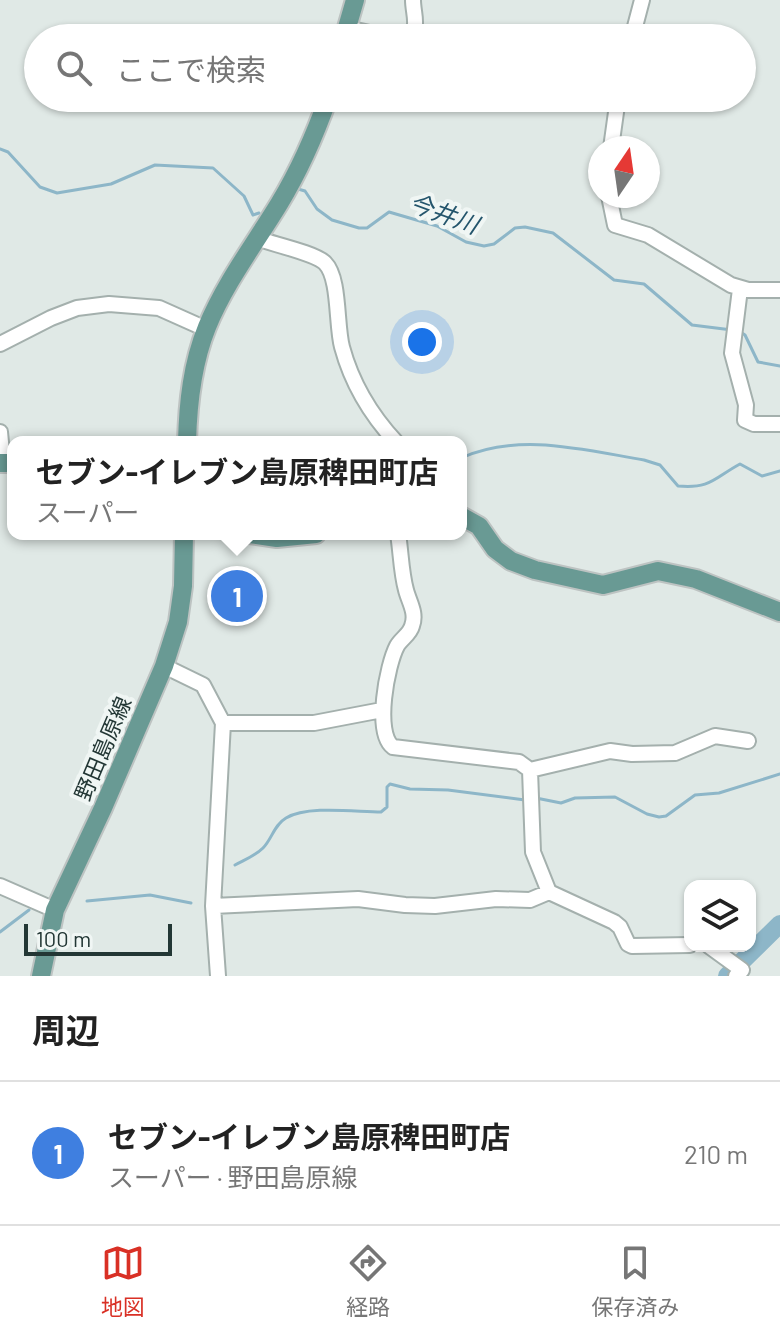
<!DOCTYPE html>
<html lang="ja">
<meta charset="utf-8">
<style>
body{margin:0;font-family:Barlow,"Noto Sans JP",sans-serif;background:#f2f2f2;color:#222}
.controls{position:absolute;right:24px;bottom:24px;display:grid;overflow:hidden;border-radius:16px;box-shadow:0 2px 6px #0004}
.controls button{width:72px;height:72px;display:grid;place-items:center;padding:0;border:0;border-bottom:2px solid #e0e0e0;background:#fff;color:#222;font:40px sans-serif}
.compass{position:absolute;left:588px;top:136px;width:72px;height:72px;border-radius:50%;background:#fff;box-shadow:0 2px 6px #0004;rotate:13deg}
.scale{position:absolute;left:24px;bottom:20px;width:148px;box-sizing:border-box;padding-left:8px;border:4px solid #233735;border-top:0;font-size:22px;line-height:28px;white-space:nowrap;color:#233735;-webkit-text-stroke:6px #f0f6f4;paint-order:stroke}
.you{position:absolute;left:422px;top:342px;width:28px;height:28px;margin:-20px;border:6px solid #fff;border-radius:50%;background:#1a73e8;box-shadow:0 0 0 12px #1a73e833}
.badge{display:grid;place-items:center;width:52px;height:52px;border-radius:50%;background:#d93025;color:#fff;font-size:26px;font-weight:700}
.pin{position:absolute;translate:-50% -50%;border:4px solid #fff;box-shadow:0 2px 8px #0006}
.popup{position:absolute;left:7px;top:436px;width:460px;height:104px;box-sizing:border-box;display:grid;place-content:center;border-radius:16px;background:#fff;filter:drop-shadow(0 2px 6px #0005);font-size:26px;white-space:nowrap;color:#767676}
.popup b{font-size:30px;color:#222}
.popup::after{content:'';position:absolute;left:50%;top:100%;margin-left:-16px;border:16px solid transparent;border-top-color:#fff}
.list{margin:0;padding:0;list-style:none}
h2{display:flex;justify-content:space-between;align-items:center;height:104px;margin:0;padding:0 32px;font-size:34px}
h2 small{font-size:26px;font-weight:400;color:#767676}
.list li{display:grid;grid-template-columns:52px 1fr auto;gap:24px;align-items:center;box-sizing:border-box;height:144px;padding:0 32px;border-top:2px solid #e0e0e0}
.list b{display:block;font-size:30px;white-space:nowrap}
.list p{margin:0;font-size:26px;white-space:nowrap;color:#767676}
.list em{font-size:26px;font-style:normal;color:#767676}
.icon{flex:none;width:44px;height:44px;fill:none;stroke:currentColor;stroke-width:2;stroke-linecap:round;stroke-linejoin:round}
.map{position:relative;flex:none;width:780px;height:976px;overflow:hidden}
.search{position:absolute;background:#fff;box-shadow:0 2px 6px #0004;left:24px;right:24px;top:24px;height:88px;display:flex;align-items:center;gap:20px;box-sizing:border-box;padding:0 28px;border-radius:44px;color:#767676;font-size:30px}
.sheet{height:248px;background:#fff}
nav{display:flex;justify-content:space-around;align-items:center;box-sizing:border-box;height:112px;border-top:2px solid #e0e0e0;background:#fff;font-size:22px;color:#767676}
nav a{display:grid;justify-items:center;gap:4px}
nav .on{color:#d93025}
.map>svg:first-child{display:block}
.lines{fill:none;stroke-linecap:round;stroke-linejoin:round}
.stream{stroke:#8db6c8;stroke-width:3}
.river{stroke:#8db6c8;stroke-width:18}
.minor-casing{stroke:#a4b0ad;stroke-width:18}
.major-casing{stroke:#bdc3c2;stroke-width:22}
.minor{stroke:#fff;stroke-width:14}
.major{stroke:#699a94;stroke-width:18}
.labels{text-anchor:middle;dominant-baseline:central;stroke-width:8;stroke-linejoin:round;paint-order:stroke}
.street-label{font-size:22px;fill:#233735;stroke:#f0f6f4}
.water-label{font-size:24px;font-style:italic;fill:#24556c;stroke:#f0f6f4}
</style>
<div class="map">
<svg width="780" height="976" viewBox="0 0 780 976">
<rect width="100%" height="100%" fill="#e0e9e6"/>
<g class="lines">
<path class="stream" d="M0,149L8,152L40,187L57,193L111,184L155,165L213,168L244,196L253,215L259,213
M298,189L305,191L317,209L332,220L359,228H367L389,212L437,226L466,242L484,246L494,244L515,228L525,227L553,233L614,280L644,284L692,325L732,330
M739,331L745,335L758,362L780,366
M461,458C519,432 584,450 644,460L660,465L678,486C711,489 714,478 740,464L762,476L780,471
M536,798L561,803L575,798L615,797L647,814L659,817L666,816L695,795L719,793L780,774
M235,865C244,860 255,856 263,848C272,839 274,825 286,818C308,805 356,812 381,812L387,807V787L390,784L410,789L448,790L525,800
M87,901L150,895L191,903
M0,932L29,910"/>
<path class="river" d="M727,976L780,924"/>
<defs>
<path id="minor" d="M347,28L392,38
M406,38C421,29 413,15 413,0
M632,38L642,0
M611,148L618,98
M609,196L615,225L648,235L731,285L748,290H780
M256,238C272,244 315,253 325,263C340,278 336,325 342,347C352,384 370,414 396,442
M740,289L732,353L746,405L745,420L754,424H780
M0,344L51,318L77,308L109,304L159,308L206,329
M0,432L3,463
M164,666L203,685L223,723
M530,770L610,751L632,754L675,753L715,736L748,741
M0,886L55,910
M549,892L614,922L620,927L628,944L632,946L690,945
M213,906L223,723H314L382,710
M709,946L742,970L736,976
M218,976L213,906L358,899L405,905L435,906L496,899L530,900L549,892L533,852L530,770L519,762L393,747C374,733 387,665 397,646C401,639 410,634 412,626C417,613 409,602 406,590C401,572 401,552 398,534"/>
<path id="major" d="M344,38L355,0
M187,442C188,403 192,364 207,327C225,283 254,245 279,204C299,171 315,135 328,98
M0,463H13
M461,516L479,526L495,549L511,561L535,570L603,585L658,571L696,579L780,612
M250,534L277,538L316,534
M41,976L55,910L103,808L164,666L178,622L183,586L184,534"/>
</defs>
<use href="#minor" class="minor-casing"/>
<use href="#major" class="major-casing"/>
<use href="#minor" class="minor"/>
<use href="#major" class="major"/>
</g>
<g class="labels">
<g class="street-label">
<text transform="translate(102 748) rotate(-67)">野田島原線</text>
</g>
<g class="water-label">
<text transform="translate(444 213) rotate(20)">今井川</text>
</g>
</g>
</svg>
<div class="controls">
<button><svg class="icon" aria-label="layers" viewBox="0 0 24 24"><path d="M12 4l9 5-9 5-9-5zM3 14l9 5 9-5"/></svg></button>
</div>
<svg class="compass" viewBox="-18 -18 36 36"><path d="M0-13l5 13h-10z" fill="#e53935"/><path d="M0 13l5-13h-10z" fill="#767676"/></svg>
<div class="scale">100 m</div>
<div class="you"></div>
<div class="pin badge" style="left:237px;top:596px;background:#3f7fe0">1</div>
<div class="popup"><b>セブン-イレブン島原稗田町店</b>スーパー</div>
<div class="search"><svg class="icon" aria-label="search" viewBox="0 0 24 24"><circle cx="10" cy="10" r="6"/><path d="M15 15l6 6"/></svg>ここで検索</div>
</div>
<section class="sheet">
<h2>周辺<small></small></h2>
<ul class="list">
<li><span class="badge" style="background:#3f7fe0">1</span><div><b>セブン-イレブン島原稗田町店</b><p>スーパー · 野田島原線</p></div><em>210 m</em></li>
</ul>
</section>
<nav>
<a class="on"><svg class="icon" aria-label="map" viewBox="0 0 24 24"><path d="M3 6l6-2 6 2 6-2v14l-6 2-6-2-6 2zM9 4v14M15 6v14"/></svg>地図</a>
<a><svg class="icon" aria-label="directions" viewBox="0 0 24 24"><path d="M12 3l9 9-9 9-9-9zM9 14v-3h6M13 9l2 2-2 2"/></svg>経路</a>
<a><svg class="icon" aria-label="saved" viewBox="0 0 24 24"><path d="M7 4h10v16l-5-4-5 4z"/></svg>保存済み</a>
</nav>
